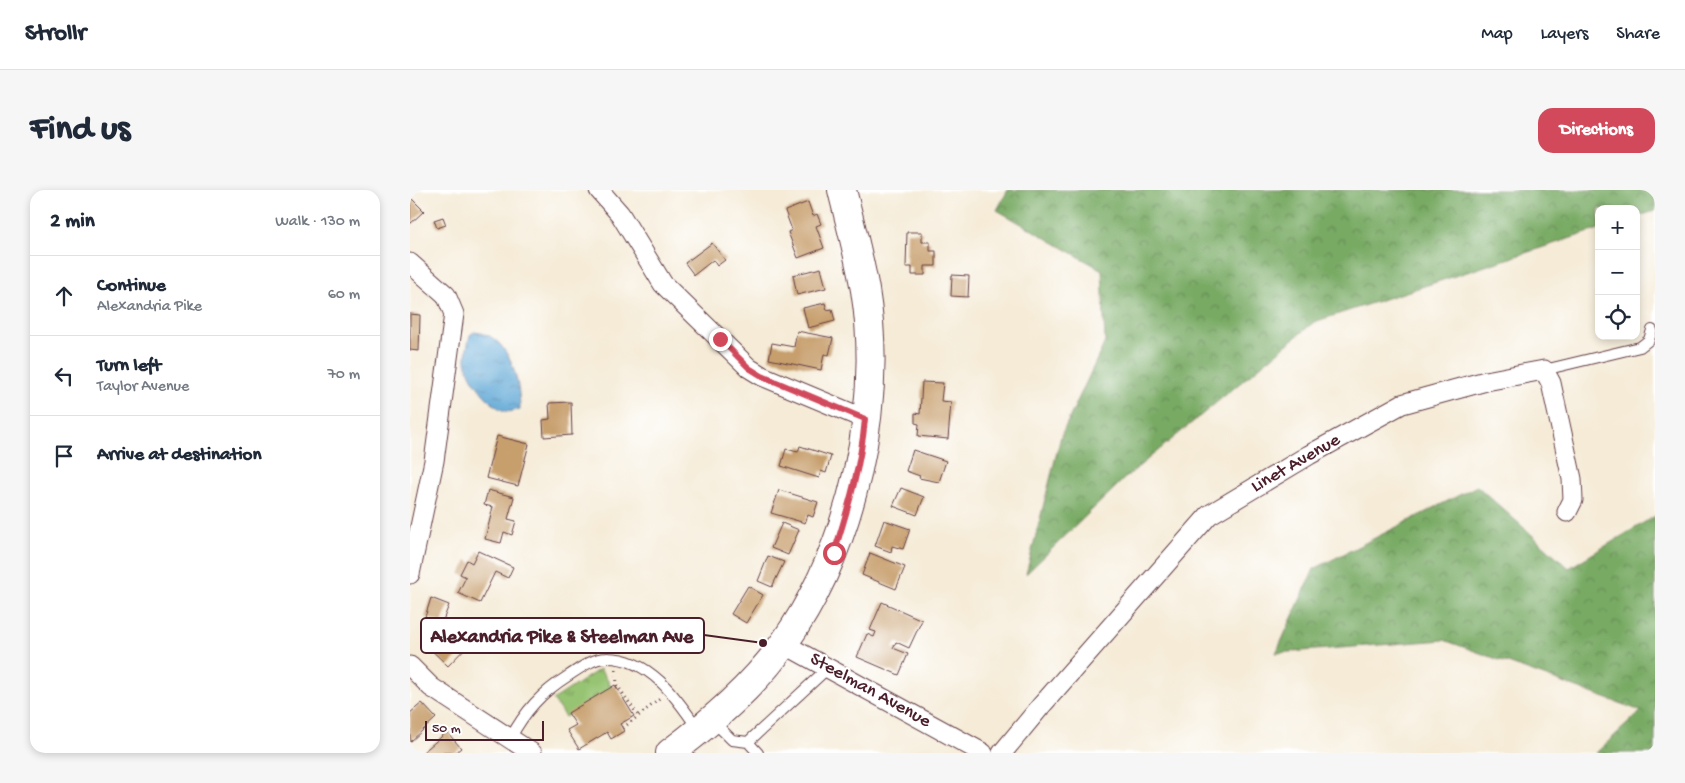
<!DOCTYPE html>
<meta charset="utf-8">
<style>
body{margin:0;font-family:"Gochi Hand",sans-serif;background:#f6f6f7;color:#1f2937}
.controls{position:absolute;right:15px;top:15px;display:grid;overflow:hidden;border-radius:10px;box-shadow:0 2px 8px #0003}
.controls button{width:45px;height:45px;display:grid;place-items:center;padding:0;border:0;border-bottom:1px solid #e0e1e3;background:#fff;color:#1f2937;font:25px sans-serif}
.scale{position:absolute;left:15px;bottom:12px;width:119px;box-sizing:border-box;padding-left:5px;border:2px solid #4a1f2b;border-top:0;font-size:14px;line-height:18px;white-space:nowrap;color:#4a1f2b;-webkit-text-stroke:4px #fff;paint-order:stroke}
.stop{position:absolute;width:15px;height:15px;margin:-11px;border:4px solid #d1495b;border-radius:50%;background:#fff}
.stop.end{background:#d1495b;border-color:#fff;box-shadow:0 1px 5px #0008}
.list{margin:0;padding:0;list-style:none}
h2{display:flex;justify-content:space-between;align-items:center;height:65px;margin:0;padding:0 20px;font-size:21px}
h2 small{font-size:16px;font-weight:400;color:#747a83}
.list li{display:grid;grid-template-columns:32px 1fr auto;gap:15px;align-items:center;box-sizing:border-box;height:80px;padding:0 20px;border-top:1px solid #e0e1e3}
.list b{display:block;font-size:19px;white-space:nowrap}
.list p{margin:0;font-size:16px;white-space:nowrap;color:#747a83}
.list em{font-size:16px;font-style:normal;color:#747a83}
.icon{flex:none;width:28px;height:28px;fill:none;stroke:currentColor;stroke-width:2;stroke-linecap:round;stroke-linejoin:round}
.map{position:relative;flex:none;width:1245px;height:563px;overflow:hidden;border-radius:15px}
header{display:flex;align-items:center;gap:30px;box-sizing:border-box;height:70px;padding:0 25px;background:#fff;border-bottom:1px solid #e0e1e3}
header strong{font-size:24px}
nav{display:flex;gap:28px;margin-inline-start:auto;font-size:18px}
.intro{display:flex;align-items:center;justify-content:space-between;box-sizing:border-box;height:120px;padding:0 30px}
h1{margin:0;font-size:35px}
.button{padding:12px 22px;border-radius:15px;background:#d1495b;color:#fff;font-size:18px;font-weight:700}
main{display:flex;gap:30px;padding:0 30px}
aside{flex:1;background:#fff;border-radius:15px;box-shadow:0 2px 8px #0003}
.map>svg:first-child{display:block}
.forest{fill:url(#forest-crowns);stroke:#616448}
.park{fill:url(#park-tufts);stroke:#70724e}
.water{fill:url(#water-ripples);stroke:#546380}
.building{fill:#c79f6d}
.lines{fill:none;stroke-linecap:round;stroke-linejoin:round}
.service-casing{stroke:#643e45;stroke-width:12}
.minor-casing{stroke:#643e45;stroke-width:21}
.primary-casing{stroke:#643e45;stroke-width:30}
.path{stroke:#643e45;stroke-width:3;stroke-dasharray:1 4;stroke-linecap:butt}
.service{stroke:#fff;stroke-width:10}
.minor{stroke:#fff;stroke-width:19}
.primary{stroke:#fff;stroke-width:28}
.route{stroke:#d1495b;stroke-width:6}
.labels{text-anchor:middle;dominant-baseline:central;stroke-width:4.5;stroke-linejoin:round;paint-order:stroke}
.street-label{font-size:19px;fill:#4a1f2b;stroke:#fff}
.leader{fill:none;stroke:#4a1f2b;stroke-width:2}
.callout-dot{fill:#4a1f2b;stroke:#fff;stroke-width:2}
.callout{fill:#fff;stroke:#4a1f2b;stroke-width:2}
.callout-label{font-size:20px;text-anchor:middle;font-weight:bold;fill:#4a1f2b}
</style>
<header>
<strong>Strollr</strong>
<nav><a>Map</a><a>Layers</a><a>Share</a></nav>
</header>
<div class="intro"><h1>Find us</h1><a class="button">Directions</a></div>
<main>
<aside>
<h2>2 min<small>Walk · 130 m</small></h2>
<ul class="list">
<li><svg class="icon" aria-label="ahead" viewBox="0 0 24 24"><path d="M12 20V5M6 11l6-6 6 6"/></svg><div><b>Continue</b><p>Alexandria Pike</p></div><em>60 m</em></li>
<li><svg class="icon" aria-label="left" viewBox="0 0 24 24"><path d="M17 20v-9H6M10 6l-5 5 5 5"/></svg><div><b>Turn left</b><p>Taylor Avenue</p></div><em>70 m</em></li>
<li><svg class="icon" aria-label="arrive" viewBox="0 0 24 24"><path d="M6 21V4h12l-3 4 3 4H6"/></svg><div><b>Arrive at destination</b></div></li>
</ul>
</aside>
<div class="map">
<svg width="1245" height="563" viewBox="0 0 1245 563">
<defs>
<pattern id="forest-crowns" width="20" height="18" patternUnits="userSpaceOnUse" patternTransform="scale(1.25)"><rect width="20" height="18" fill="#78aa64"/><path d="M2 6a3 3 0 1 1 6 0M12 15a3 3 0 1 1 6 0" fill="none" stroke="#648a53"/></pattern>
<pattern id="park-tufts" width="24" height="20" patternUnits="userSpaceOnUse" patternTransform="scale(1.25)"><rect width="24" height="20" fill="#96c472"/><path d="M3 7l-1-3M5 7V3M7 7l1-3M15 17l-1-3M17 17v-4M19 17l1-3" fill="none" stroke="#7c9f5e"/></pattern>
<pattern id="water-ripples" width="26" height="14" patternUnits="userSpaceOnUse" patternTransform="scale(1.25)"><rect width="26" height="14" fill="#5fa7d5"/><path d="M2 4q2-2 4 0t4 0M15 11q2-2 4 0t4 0" fill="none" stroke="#5087ad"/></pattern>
</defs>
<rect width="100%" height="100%" fill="#fff"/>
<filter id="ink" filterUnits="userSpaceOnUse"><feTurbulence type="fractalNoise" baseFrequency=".02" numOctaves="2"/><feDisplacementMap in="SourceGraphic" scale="10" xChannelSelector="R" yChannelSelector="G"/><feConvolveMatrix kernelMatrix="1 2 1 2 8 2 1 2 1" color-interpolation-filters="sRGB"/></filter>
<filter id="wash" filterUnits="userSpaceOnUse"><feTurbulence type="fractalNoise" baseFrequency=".0096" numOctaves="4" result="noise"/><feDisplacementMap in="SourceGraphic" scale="20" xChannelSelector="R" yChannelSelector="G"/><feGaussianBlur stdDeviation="1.12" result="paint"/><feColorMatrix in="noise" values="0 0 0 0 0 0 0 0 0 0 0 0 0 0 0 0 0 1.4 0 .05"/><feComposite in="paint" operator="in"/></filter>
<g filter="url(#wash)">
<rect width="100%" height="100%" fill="#f5ebd7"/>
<path class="forest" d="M598,0H1245V21L1226,27V19H1189V39L904,132L715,288L616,384L651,246L695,152L692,80L587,20Z
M1067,296L1159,378L1245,326V563H1186L1231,521L1034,450L866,463L904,379Z"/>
<path class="park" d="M190,479L202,497L155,527L143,510Z"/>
<path class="water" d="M64,142C99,143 110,190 110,219C105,220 100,223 95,221C81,217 60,190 57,176C54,167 58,154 60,145Z"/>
<g id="blocks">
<path class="building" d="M0,7L14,21L0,34Z
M398,12L403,26L407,24L411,34L406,36L414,58L388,68L378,42L382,40L375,21Z
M33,27L36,35L27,38L24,30Z
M497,42H512V52H520V61H526V76H515V85H502V77H496Z
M302,53L315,70L307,76L303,70L284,85L275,73Z
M411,78L416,98L387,105L383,85Z
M542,85L559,86L558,107L541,106Z
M415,113L417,120L422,119L425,131L398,138L393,118Z
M0,124L10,125L9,161L0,160Z
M387,141L423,148L419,165L414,164L411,180L359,169L362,153L384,157Z
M512,192L533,193L531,211L541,212L538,249L508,246L509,234L505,233V223L510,224Z
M161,212L162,245L134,247L133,230L140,229L139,213Z
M87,246L119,254L108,296L76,288Z
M390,256L421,266L416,283L411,281L409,288L371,276L376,259L388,262Z
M503,260L536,271L529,292L509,288L510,286L496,281Z
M491,298L514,307L507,325L483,316Z
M78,300L104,307L98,329L106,331L102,345L94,342L91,353L75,349L83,317L74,315Z
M369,300L408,312L403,327L398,325L395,333L361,323Z
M474,330L500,339L493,359L482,356L481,362L465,356Z
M372,333L389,340L378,365L361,358Z
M68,361L103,377L98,388L85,382L70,413L48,403L56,387L50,384L57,370L62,373Z
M460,363L495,377L486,399L452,385Z
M358,366L374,372L362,397L348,391Z
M338,396L353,405L336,433L321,424Z
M21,408L39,415L32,433L15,427Z
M472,412L512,430L499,458L486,452L483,458L498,464L489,485L447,467L457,444L464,447L466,442L460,440Z
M35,434L45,443L51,438L63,450L38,476L15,454Z
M205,495L224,526L210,534L214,541L201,549L197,542L169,559L157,540L166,535L158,523Z
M12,513L26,528L0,552V523Z
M37,542L51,558L45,563H12Z"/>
</g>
</g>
<g filter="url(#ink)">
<use href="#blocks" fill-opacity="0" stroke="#643e45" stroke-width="1"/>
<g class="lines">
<defs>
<path id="service" d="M1134,180L1230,157L1239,150L1242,140
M303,531L322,550L338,552L418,478
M100,549C115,521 131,503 158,486C169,479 183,468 196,468C239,467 267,508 288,539
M338,552L348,563"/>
<path id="minor" d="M189,0L210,24L253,94L339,178L352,186L455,229
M0,73L36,105L44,124L24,271L0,384
M374,454L573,563
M0,476L21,497L122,563
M592,563L631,516L799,325L899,265L992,214L1076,191L1134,180L1141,193L1162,289L1163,310L1157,322"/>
<path id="primary" d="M260,563C301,532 344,496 374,453C442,357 474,216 455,100C449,66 440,33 432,0"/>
</defs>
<use href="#service" class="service-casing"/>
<use href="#minor" class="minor-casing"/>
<use href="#primary" class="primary-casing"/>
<path class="path" d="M206,480L207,495L229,527
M213,538L251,508"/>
<use href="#service" class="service"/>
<use href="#minor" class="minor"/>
<use href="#primary" class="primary"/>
</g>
</g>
<g class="lines" filter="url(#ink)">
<path class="route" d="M310,149L339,178L352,186L455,229C451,275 438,319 424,363"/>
</g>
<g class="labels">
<g class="street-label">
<text transform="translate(886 274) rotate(-30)">Linet Avenue</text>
<text transform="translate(460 501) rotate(29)">Steelman Avenue</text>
</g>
</g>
<path class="leader" d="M353 453L294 445"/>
<circle class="callout-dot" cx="353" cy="453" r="5"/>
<rect class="callout" x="11" y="428" width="283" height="35" rx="5"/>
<g class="callout-label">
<text x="152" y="452">Alexandria Pike &amp; Steelman Ave</text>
</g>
</svg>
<div class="controls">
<button>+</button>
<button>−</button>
<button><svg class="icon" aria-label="locate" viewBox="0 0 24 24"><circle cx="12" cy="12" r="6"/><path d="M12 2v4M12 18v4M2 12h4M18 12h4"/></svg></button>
</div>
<div class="scale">50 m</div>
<div class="stop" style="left:424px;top:363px"></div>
<div class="stop end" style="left:310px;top:149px"></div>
</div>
</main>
